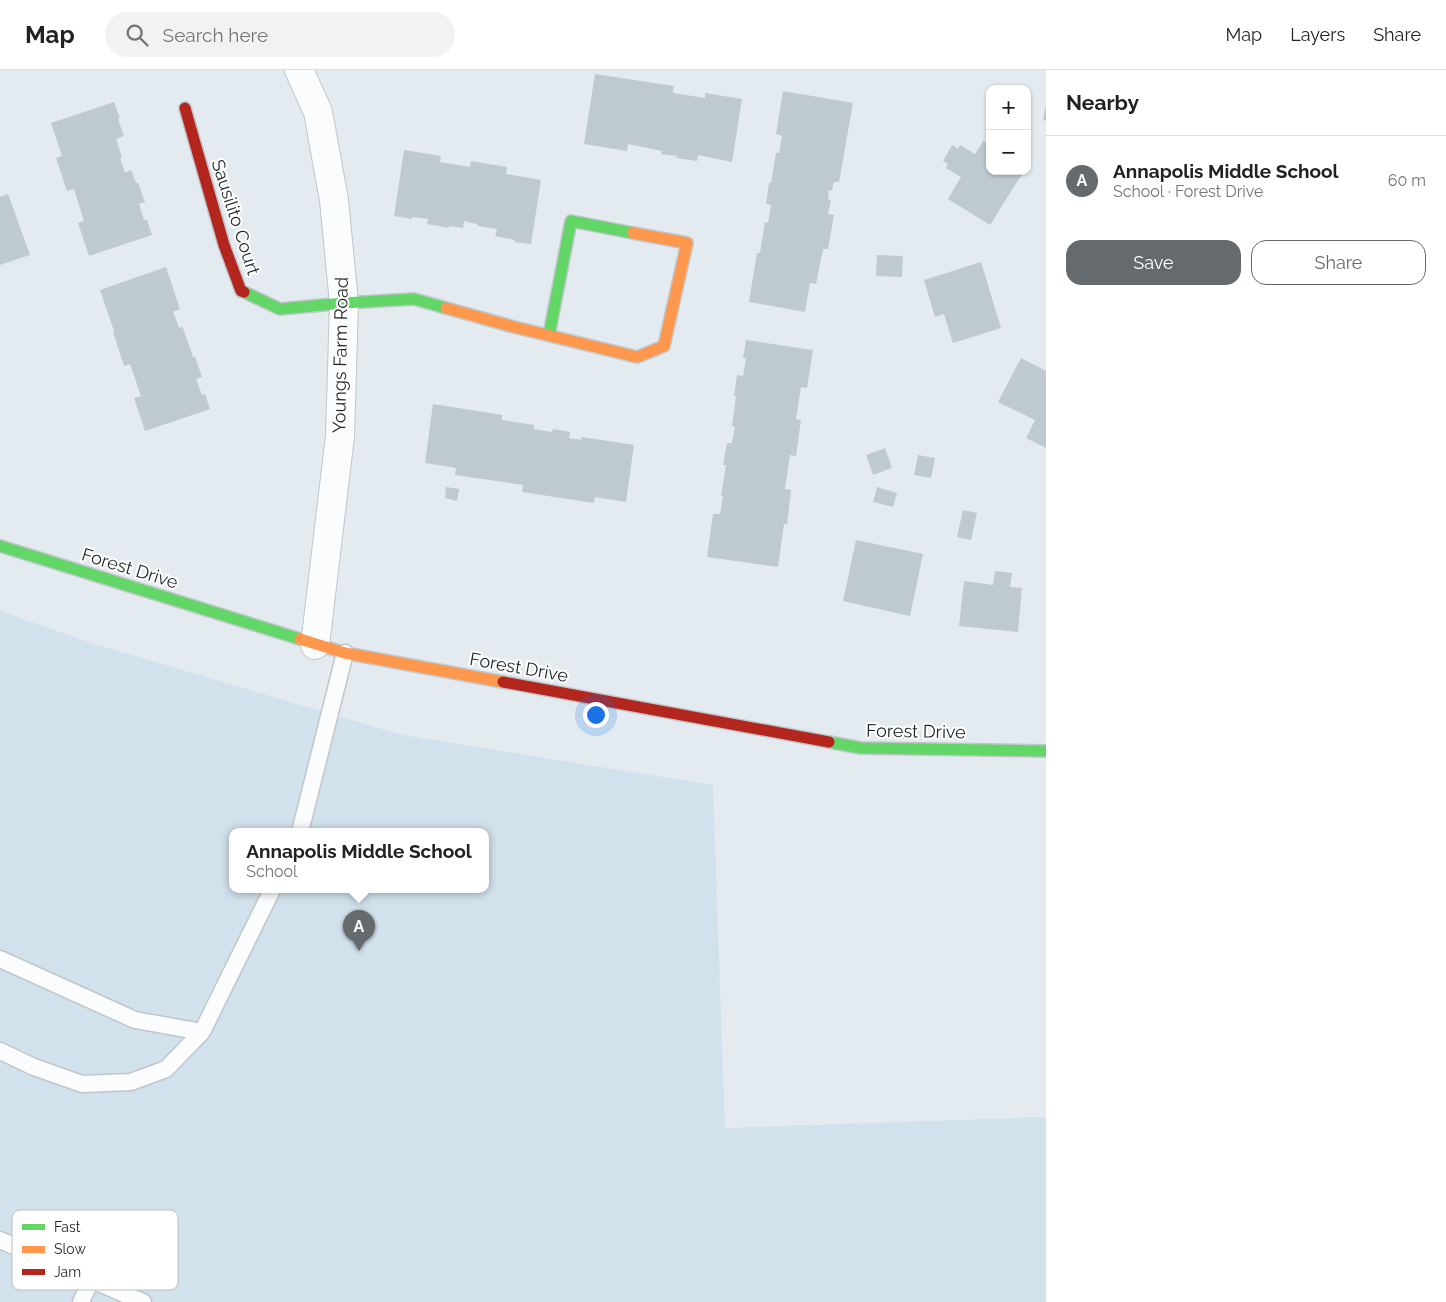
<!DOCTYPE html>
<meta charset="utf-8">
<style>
body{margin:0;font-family:Raleway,sans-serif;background:#f2f2f2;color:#202124}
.controls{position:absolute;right:15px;top:15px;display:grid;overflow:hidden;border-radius:10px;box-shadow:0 1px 4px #0004}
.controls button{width:45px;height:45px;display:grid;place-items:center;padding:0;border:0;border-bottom:1px solid #e0e0e0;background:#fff;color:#202124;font:25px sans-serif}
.you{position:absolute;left:595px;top:644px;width:18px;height:18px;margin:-12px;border:4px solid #fff;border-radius:50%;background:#1a73e8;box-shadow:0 0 0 8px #1a73e833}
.badge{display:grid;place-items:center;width:32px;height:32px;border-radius:50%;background:#646a6e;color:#fff;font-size:16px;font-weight:700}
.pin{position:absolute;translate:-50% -41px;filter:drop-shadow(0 1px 2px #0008)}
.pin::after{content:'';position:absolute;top:26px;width:18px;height:15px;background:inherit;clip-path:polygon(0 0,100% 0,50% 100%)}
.popup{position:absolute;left:229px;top:758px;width:260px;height:65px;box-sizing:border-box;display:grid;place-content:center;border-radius:10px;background:#fff;filter:drop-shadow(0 1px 4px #0005);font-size:16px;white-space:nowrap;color:#757577}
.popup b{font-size:19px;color:#202124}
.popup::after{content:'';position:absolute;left:50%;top:100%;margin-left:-10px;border:10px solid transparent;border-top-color:#fff}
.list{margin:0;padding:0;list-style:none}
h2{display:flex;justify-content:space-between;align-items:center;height:65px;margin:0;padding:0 20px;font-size:21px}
h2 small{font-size:16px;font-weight:400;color:#757577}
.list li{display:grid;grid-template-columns:32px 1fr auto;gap:15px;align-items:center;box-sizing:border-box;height:90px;padding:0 20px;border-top:1px solid #e0e0e0}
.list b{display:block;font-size:19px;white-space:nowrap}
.list p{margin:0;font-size:16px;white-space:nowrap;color:#757577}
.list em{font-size:16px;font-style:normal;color:#757577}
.actions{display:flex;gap:10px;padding:15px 20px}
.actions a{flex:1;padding:11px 0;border:1px solid #646a6e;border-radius:15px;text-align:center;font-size:18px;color:#646a6e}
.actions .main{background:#646a6e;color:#fff}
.icon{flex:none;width:28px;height:28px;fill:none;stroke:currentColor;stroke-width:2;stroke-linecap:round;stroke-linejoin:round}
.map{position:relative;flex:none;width:1046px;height:1232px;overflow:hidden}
header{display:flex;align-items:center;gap:30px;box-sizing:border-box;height:70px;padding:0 25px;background:#fff;border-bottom:1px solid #e0e0e0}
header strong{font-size:24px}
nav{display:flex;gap:28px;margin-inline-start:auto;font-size:18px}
.search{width:350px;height:45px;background:#f2f2f2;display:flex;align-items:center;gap:12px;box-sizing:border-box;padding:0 18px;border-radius:28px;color:#757577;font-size:19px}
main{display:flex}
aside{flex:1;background:#fff}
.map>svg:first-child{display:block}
.built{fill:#d2e2ec;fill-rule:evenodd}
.building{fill:#bfc9d0}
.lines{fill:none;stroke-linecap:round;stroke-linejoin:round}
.lane-casing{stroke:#c0c6ca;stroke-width:19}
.street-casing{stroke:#c0c6ca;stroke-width:30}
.fast-casing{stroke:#c0c6ca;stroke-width:14}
.slow-casing{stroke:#c0c6ca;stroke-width:14}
.jam-casing{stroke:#c0c6ca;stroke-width:14}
.lane{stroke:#fbfcfd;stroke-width:16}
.street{stroke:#fbfcfd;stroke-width:28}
.fast{stroke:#63d668;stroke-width:11}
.slow{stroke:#ff974d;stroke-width:11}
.jam{stroke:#b3261e;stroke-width:11}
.labels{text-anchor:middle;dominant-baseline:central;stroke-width:4;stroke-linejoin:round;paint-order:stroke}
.street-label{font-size:18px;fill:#1f2528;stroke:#fff}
.key{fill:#fff;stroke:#bcbebe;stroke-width:1}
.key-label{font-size:14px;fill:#1f2528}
</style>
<header>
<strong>Map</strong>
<div class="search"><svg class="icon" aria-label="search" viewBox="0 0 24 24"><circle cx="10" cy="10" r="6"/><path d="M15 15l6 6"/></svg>Search here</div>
<nav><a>Map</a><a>Layers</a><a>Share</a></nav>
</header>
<main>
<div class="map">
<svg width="1046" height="1232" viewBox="0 0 1046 1232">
<rect width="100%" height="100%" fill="#e3ebf0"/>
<path class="built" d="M0,541L91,573L402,665L713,715L725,1058L1046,1047V1232H0ZM233,762H485V820H233Z"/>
<path class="building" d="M595,4L674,16L673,23L705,28V23L742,29L732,92L698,85L697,91L676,88L677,86L661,84L662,81L628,74L627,81L584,74Z
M783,21L853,33L839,112H834L832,121L829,120L828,129L831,130L828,144L834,145L828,179H823L816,214L810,213L805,242L749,232L757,183H760L765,152L768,153L771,135L766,134L769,113H771L776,83H779L782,66L776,64Z
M114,32L120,48L118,49L124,66L116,69L122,87L120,88L125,103L131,100L136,113H138L145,132L139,134L144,150H147L152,165L89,186L78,153L84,151L74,119L67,121L56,88L62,86L51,53Z
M1045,38H1046V51L1043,50Z
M983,71L990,75V101H1024L990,155L948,129L961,107L946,98L948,94L943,91L952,75L958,79L960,75L975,84Z
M404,80L441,86L440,92L470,97L471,91L507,97L506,104L541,110L531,174L514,172L515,170L495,166L497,159L478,156L477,154L464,151L463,158L449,156V158L427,154L428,149L412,147V149L394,146Z
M8,124L30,185L0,195V127Z
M877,185L903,186L902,207L876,206Z
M981,192L1001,258L953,273L944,244L935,247L924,210Z
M166,197L180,239L173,242L179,258L182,257L183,258L193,287H195L202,307L196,309L202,325L205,324L210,339L145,361L134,328L141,326L130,294L124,296L113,262L114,261L100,220Z
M746,270L813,280L807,318L801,317L796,349L801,350L796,386L790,385L785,419L791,420L787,455L784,454L778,497L707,487L713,444H720L723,426H721L726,395H723L727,373H732L735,357L732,356L736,326H734L737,305L743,306L746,288H743Z
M1021,288L1046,301V378L1026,368L1035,350L998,332Z
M433,334L502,345V350L534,355V359L552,362L553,359L570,362L569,368L581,370L582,367L634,375L626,432L595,427L594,433L522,422L523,415L455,405L456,398L425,393Z
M885,378L892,398L873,405L866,385Z
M918,385L935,388L931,408L914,405Z
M446,417L459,419L457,431L445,428Z
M877,417L897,423L893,437L873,432Z
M963,440L977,443L971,470L957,467Z
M856,470L923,484L910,546L843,531Z
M995,501L1012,503L1010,517L1022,518L1018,562L959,556L964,511L993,515Z"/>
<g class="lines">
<defs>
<path id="lane" d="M300,762L345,583
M0,889L135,950L202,962
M0,981L34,997L82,1014L131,1012L166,999L202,962L272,820
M0,1170L143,1232
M81,1232L91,1210"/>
<path id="street" d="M299,0L318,42L334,130L344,233L340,366L315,575"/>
<path id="fast" d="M244,222L280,239L344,233L414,229L446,238
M549,265L571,151L633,163
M0,476L300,569
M829,672L861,678L1046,681"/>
<path id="slow" d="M446,238L514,257L637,287L664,276L687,173L633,163
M300,569L345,583L503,612"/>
<path id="jam" d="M185,38L224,175L241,221L244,222
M503,612L829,672"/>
</defs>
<use href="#lane" class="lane-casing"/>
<use href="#street" class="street-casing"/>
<use href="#fast" class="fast-casing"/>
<use href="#slow" class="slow-casing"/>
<use href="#jam" class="jam-casing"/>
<use href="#lane" class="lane"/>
<use href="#street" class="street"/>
<use href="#fast" class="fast"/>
<use href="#slow" class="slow"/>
<use href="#jam" class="jam"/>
</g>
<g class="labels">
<g class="street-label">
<text transform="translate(236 147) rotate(72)">Sausilito Court</text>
<text transform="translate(340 285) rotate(-89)">Youngs Farm Road</text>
<text transform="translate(130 498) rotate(17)">Forest Drive</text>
<text transform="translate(519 597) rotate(10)">Forest Drive</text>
<text transform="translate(916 661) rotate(1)">Forest Drive</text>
</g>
</g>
<rect x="12" y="1140" width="166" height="80" rx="8" class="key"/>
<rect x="22" y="1154" width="23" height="6" fill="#63d668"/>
<rect x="22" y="1176" width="23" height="7" fill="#ff974d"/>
<rect x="22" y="1199" width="23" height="6" fill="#b3261e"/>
<g class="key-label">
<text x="54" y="1162">Fast</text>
<text x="54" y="1184">Slow</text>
<text x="54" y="1207">Jam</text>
</g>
</svg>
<div class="controls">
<button>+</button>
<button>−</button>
</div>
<div class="you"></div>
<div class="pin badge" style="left:359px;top:881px">A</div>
<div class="popup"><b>Annapolis Middle School</b>School</div>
</div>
<aside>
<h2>Nearby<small></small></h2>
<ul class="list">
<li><span class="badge">A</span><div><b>Annapolis Middle School</b><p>School · Forest Drive</p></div><em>60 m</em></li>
</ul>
<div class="actions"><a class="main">Save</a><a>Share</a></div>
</aside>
</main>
